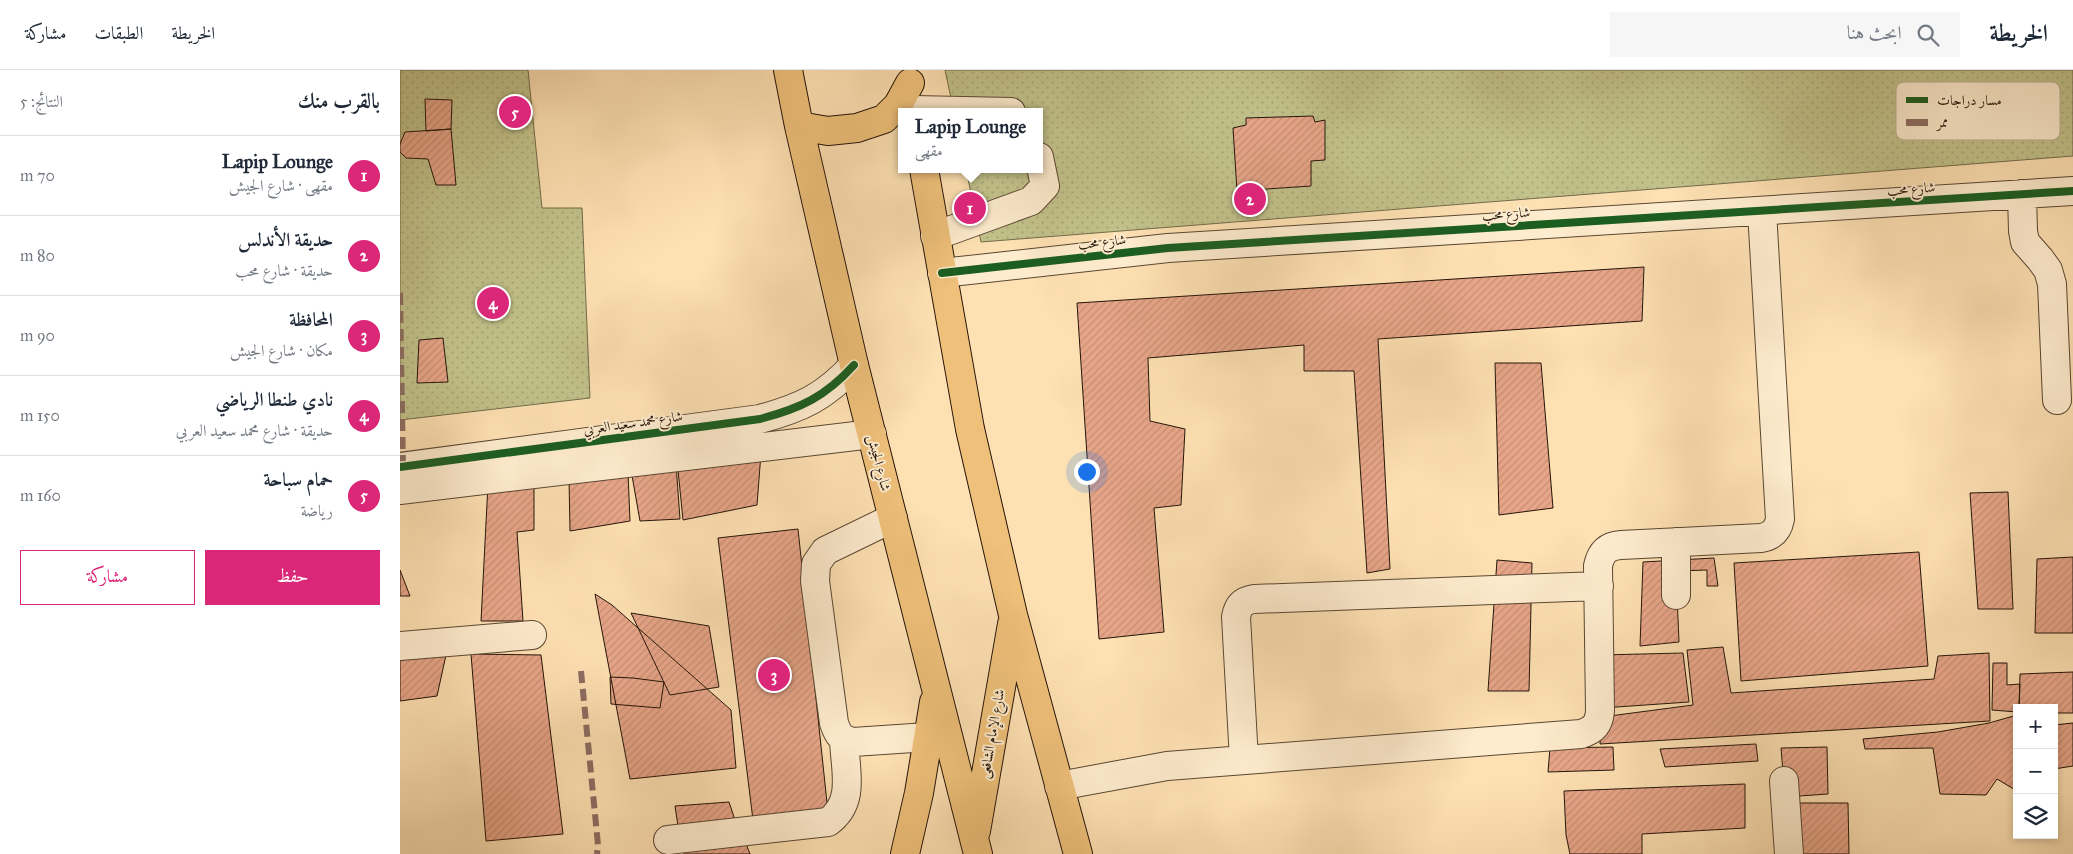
<!DOCTYPE html>
<html lang="ar">
<meta charset="utf-8">
<style>
body{margin:0;font-family:"IM FELL Great Primer",Amiri,serif;background:#f6f6f7;color:#1f2937;direction:rtl}
.controls{position:absolute;right:15px;bottom:15px;display:grid;overflow:hidden;border-radius:0px;box-shadow:0 2px 8px #0003}
.controls button{width:45px;height:45px;display:grid;place-items:center;padding:0;border:0;border-bottom:1px solid #e0e1e3;background:#fff;color:#1f2937;font:25px sans-serif}
.you{position:absolute;left:686px;top:401px;width:18px;height:18px;margin:-12px;border:4px solid #fff;border-radius:50%;background:#1a73e8;box-shadow:0 0 0 8px #1a73e833}
.badge{display:grid;place-items:center;width:32px;height:32px;border-radius:50%;background:#db2777;color:#fff;font-size:16px;font-weight:700}
.pin{position:absolute;translate:-50% -50%;border:2px solid #fff;box-shadow:0 1px 5px #0006}
.popup{position:absolute;left:498px;top:38px;width:145px;height:65px;box-sizing:border-box;display:grid;place-content:center;border-radius:0px;background:#fff;filter:drop-shadow(0 1px 4px #0005);font-size:16px;white-space:nowrap;color:#747a83}
.popup b{font-size:19px;color:#1f2937}
.popup::after{content:'';position:absolute;left:50%;top:100%;margin-left:-10px;border:10px solid transparent;border-top-color:#fff}
.list{margin:0;padding:0;list-style:none}
h2{display:flex;justify-content:space-between;align-items:center;height:65px;margin:0;padding:0 20px;font-size:21px}
h2 small{font-size:16px;font-weight:400;color:#747a83}
.list li{display:grid;grid-template-columns:32px 1fr auto;gap:15px;align-items:center;box-sizing:border-box;height:80px;padding:0 20px;border-top:1px solid #e0e1e3}
.list b{display:block;font-size:19px;white-space:nowrap}
.list p{margin:0;font-size:16px;white-space:nowrap;color:#747a83}
.list em{font-size:16px;font-style:normal;color:#747a83}
.actions{display:flex;gap:10px;padding:15px 20px}
.actions a{flex:1;padding:11px 0;border:1px solid #db2777;border-radius:0px;text-align:center;font-size:18px;color:#db2777}
.actions .main{background:#db2777;color:#fff}
.icon{flex:none;width:28px;height:28px;fill:none;stroke:currentColor;stroke-width:2;stroke-linecap:round;stroke-linejoin:round}
.map{position:relative;flex:none;width:1673px;height:784px;overflow:hidden;direction:ltr}
header{display:flex;align-items:center;gap:30px;box-sizing:border-box;height:70px;padding:0 25px;background:#fff;border-bottom:1px solid #e0e1e3}
header strong{font-size:24px}
nav{display:flex;gap:28px;margin-inline-start:auto;font-size:18px}
.search{width:350px;height:45px;background:#f6f6f7;display:flex;align-items:center;gap:12px;box-sizing:border-box;padding:0 18px;border-radius:0px;color:#747a83;font-size:19px}
main{display:flex}
aside{flex:1;background:#fff}
.map>svg:first-child{display:block}
.park{fill:url(#park-dots);stroke:#736b4a}
.building{fill:url(#building-hatch);stroke:#241408}
.lines{fill:none;stroke-linecap:round;stroke-linejoin:round}
.minor-casing{stroke:#5a4733;stroke-width:30}
.major-casing{stroke:#241408;stroke-width:30}
.minor{stroke:#feecce;stroke-width:28}
.major{stroke:#efc07a;stroke-width:28}
.quiet{stroke:#8d6e63;stroke-width:6;stroke-dasharray:12 6;stroke-linecap:butt}
.cycleway-casing{stroke:#feecce;stroke-width:11}
.cycleway{stroke:#1b5e20;stroke-width:8}
.labels{text-anchor:middle;dominant-baseline:central;stroke-width:4;stroke-linejoin:round;paint-order:stroke}
.street-label{font-size:14px;fill:#241408;stroke:#feecce}
.key{fill:#feecce;stroke:#bdab93;stroke-width:1}
.key-label{font-size:14px;fill:#241408}
</style>
<header>
<strong>الخريطة</strong>
<div class="search"><svg class="icon" aria-label="search" viewBox="0 0 24 24"><circle cx="10" cy="10" r="6"/><path d="M15 15l6 6"/></svg>ابحث هنا</div>
<nav><a>الخريطة</a><a>الطبقات</a><a>مشاركة</a></nav>
</header>
<main>
<div class="map">
<svg width="1673" height="784" viewBox="0 0 1673 784">
<defs>
<pattern id="park-dots" width="8" height="8" patternUnits="userSpaceOnUse" patternTransform="scale(1.25)"><rect width="8" height="8" fill="#c2c28b"/><path d="M2 2h.1M6 6h.1" fill="none" stroke="#a7a676" stroke-width="1.8" stroke-linecap="round"/></pattern>
<pattern id="building-hatch" width="6" height="6" patternUnits="userSpaceOnUse" patternTransform="scale(1.25)"><rect width="6" height="6" fill="#e8a689"/><path d="M-1 1l2-2M0 6l6-6M5 7l2-2" fill="none" stroke="#c78e75"/></pattern>
</defs>
<rect width="100%" height="100%" fill="#fee1b3"/>
<filter id="stains"><feTurbulence type="fractalNoise" baseFrequency=".004" numOctaves="4"/><feColorMatrix values="0 0 0 0 .2 0 0 0 0 .09 0 0 0 0 .02 0 0 0 .5 -.17"/></filter>
<radialGradient id="worn" r=".72"><stop offset=".6" stop-color="#630" stop-opacity="0"/><stop offset="1" stop-color="#630" stop-opacity=".3"/></radialGradient>
<path class="park" d="M0,0H128L142,138H182L190,328L0,350Z
M545,0H1673V86L581,172L566,99H639V42H554Z"/>
<path class="building" d="M25,29L52,30L51,59L26,61Z
M913,46L915,52L925,50V90L911,91V116L837,121L833,58L846,55V48Z
M51,59L56,115H36L28,89L6,88L0,82V74L5,62Z
M1244,197L1242,251L978,269L990,499L967,503L954,301H904V275L748,288L750,351L785,359L781,435L754,438L764,562L699,569L677,233Z
M43,268L48,312L17,313L19,270Z
M1095,293H1141L1153,438L1099,445Z
M361,383L357,435L283,450L277,390Z
M276,394L280,449L240,451L231,400Z
M228,403L230,451L170,461L169,409Z
M134,410V460L117,462L123,551H81L88,414Z
M1608,422L1613,539H1578L1570,423Z
M398,459L428,742L353,750L318,468Z
M1519,482L1528,596L1341,611L1334,493Z
M1673,487V563H1635L1637,489Z
M1314,488L1318,516H1307V500L1276,501L1279,572L1240,576L1243,492Z
M1097,490L1132,493L1129,621H1088Z
M0,500L10,526H0Z
M195,524L212,535L331,640L336,698L230,709Z
M231,543L309,556L319,617L270,625Z
M1323,577L1331,623L1534,609L1538,586L1589,583L1590,651L1200,674L1202,647L1293,635L1287,580Z
M1283,583L1289,632L1202,638L1201,585Z
M71,584L141,585L163,764L86,771Z
M46,585L37,626L0,631V590Z
M1593,593H1607V615L1620,614L1619,638H1617V642L1592,640Z
M1673,602V643H1654V638H1619L1620,604Z
M210,607L233,608L264,612L260,638L211,634Z
M1617,645V721L1597,709L1586,725L1540,724L1533,678L1465,679L1463,669L1538,662L1589,653Z
M1673,653V696L1654,699V655Z
M1356,674L1358,691L1265,697L1260,679Z
M1213,677L1214,700L1148,702L1150,678Z
M1427,677L1428,724L1385,727L1381,678Z
M1345,714V758L1242,764V784H1170L1166,765L1164,721Z
M329,732L338,759L280,769L275,736Z
M1394,733H1448L1449,784H1376Z
M345,771L350,784H284L282,773Z"/>
<g class="lines">
<defs>
<path id="minor" d="M514,40L611,42
M1622,124L1623,161L1625,172L1640,189L1648,200L1652,214L1657,330
M535,166L631,131L645,116L639,87
M542,203L768,178L1673,121
M0,397L360,349C401,338 425,327 454,295
M0,420L472,364
M493,448L425,481L416,494L415,511L434,653C438,665 441,669 453,672L528,667
M1276,472V525
M0,576L132,565
M844,690L836,547C838,536 842,531 854,529L1199,516
M1384,711L1389,784
M659,716L767,696L1181,664C1194,660 1199,654 1200,641L1198,496C1201,482 1207,476 1221,475L1361,468C1372,466 1378,460 1380,449L1362,141
M268,770L428,752C456,732 445,700 444,670"/>
<path id="major" d="M388,0L399,56L454,295L578,784
M399,56L428,61L457,58L484,49L498,35L510,13
M524,99L570,359L613,545L678,784
M576,761L612,554
M505,784L519,723L534,632"/>
</defs>
<use href="#minor" class="minor-casing"/>
<use href="#major" class="major-casing"/>
<use href="#minor" class="minor"/>
<use href="#major" class="major"/>
<path class="quiet" d="M0,223L3,397
M181,601L198,775L197,784"/>
<defs>
<path id="cycleway" d="M542,203L768,178L1673,121
M0,397L360,349C401,338 425,327 454,295"/>
</defs>
<use href="#cycleway" class="cycleway-casing"/>
<use href="#cycleway" class="cycleway"/>
</g>
<g class="labels">
<g class="street-label">
<text transform="translate(1511 119) rotate(-4)">شارع محب</text>
<text transform="translate(1106 144) rotate(-4)">شارع محب</text>
<text transform="translate(702 172) rotate(-6)">شارع محب</text>
<text transform="translate(233 353) rotate(-8)">شارع محمد سعيد العربي</text>
<text transform="translate(479 393) rotate(76)">شارع الجيش</text>
<text transform="translate(592 664) rotate(-80)">شارع الإمام الشافعى</text>
</g>
</g>
<rect x="1496" y="12" width="164" height="58" rx="8" class="key"/>
<rect x="1506" y="27" width="22" height="6" fill="#1b5e20"/>
<rect x="1506" y="49" width="22" height="7" fill="#8d6e63"/>
<g class="key-label">
<text x="1537" y="35">مسار دراجات</text>
<text x="1537" y="57">ممر</text>
</g>
<rect width="100%" height="100%" filter="url(#stains)"/>
<rect width="100%" height="100%" fill="url(#worn)"/>
</svg>
<div class="controls">
<button>+</button>
<button>−</button>
<button><svg class="icon" aria-label="layers" viewBox="0 0 24 24"><path d="M12 4l9 5-9 5-9-5zM3 14l9 5 9-5"/></svg></button>
</div>
<div class="you"></div>
<div class="pin badge" style="left:570px;top:138px">1</div>
<div class="popup"><b>Lapip Lounge</b>مقهى</div>
<div class="pin badge" style="left:850px;top:129px">2</div>
<div class="pin badge" style="left:374px;top:605px">3</div>
<div class="pin badge" style="left:93px;top:233px">4</div>
<div class="pin badge" style="left:115px;top:42px">5</div>
</div>
<aside>
<h2>بالقرب منك<small>النتائج: 5</small></h2>
<ul class="list">
<li><span class="badge">1</span><div><b>Lapip Lounge</b><p>مقهى · شارع الجيش</p></div><em>70 m</em></li>
<li><span class="badge">2</span><div><b>حديقة الأندلس</b><p>حديقة · شارع محب</p></div><em>80 m</em></li>
<li><span class="badge">3</span><div><b>المحافظة</b><p>مكان · شارع الجيش</p></div><em>90 m</em></li>
<li><span class="badge">4</span><div><b>نادي طنطا الرياضي</b><p>حديقة · شارع محمد سعيد العربي</p></div><em>150 m</em></li>
<li><span class="badge">5</span><div><b>حمام سباحة</b><p>رياضة</p></div><em>160 m</em></li>
</ul>
<div class="actions"><a class="main">حفظ</a><a>مشاركة</a></div>
</aside>
</main>
